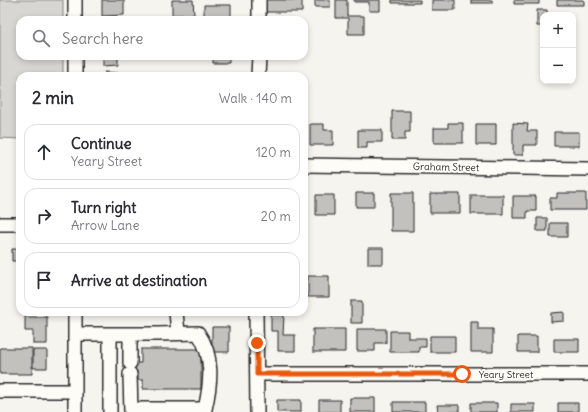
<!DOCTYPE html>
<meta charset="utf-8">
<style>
body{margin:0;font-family:Delius,sans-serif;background:#f2f2f3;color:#2b2b33}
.controls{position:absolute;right:12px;top:12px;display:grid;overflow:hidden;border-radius:8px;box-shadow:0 2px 6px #0003}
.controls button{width:36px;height:36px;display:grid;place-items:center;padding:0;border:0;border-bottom:1px solid #e1e1e2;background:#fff;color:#2b2b33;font:20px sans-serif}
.stop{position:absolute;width:12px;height:12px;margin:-9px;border:3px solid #ea580c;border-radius:50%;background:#fff}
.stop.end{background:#ea580c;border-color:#fff;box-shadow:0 1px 4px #0008}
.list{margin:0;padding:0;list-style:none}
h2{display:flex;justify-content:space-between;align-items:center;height:52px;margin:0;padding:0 16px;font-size:17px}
h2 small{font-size:13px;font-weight:400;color:#7c7c81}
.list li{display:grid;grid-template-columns:26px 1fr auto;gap:12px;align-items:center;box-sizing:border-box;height:56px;margin:0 8px 8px;padding:0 8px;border:1px solid #e1e1e2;border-radius:12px}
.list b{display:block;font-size:15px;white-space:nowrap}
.list p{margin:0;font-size:13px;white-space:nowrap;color:#7c7c81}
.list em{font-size:13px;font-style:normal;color:#7c7c81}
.icon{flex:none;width:22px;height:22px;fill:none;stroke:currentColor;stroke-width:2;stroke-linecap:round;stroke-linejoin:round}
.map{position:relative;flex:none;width:588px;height:412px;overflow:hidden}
.search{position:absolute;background:#fff;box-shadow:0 2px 6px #0003;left:16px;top:16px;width:292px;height:44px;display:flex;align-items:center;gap:10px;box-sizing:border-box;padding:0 14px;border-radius:12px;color:#7c7c81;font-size:15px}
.panel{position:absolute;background:#fff;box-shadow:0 2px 6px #0003;left:16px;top:72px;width:292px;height:244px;border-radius:12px}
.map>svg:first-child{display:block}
.green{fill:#d7d6d2;stroke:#81807e}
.building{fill:#c2c1be;stroke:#2b2b2b}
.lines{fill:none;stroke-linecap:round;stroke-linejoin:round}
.minor-casing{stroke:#2b2b2b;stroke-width:16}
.minor{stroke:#fdfcf7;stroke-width:13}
.route{stroke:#ea580c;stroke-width:5}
.labels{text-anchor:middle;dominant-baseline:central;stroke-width:4;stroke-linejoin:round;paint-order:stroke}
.street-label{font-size:10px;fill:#2b2b2b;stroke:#fdfcf7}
</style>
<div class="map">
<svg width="588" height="412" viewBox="0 0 588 412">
<rect width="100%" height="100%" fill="#f5f4ef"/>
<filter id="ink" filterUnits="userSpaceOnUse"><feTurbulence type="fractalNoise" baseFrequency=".025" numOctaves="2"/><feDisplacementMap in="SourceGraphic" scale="8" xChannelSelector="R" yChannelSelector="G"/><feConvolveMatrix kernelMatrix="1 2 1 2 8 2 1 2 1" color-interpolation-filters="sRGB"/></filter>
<g filter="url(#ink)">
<path class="green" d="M0,0H63V20H20V56H63V76H20V139L0,138Z"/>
<path class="building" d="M102,0H124V15L102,16Z
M172,0H193L194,15H172Z
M265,0H302V12H265Z
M315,0H330V7H315Z
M336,0H347V16H364V34H348V18H336Z
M354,0H380V11H369V2H354Z
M392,0H420V3H392Z
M432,0H455V10H432Z
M471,0H492V3H471Z
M514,0H539V4H514Z
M557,0H584V5H557Z
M204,5H231V20H204Z
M537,10H547V15H543V26H537Z
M103,56H118V65L103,66Z
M213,56H229V63H213Z
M105,72L118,73V76H104Z
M392,111H410V132H405V140H392Z
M448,123H463V143H434V128H448Z
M513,123L528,124L527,131H537V145H523V155H513Z
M310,124H324V130H333V145H310Z
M476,124H496V145H476Z
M358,130H382V142H367V148H358Z
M554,132H579V146H554Z
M356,193H374V207H356Z
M391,193H413V231H391Z
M557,193H586V210H550V198H557Z
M430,194H460V213H430Z
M316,195H334V215H316Z
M471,195H503V214H471Z
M513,196H536V211H527V218H513Z
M537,218H547V231H537Z
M550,223H567V237H550Z
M368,248H383V264H368Z
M12,249H20V261H12Z
M308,276H329V297H308Z
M351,301H362V323H351Z
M564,312V321L551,322V313Z
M271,315H284L283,335H295V351H278V331H271Z
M25,317H47V344H33V331H25Z
M471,322H478V329H493V352H471Z
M212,327H229V352H212Z
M313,329H345V352H313Z
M357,329H386V343H375V351H357Z
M390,331H408V338H426V347H419V352H390Z
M430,336H455V352H430Z
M518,336H537V352H518Z
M554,339H579V352H554Z
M0,348H32V374H0Z
M141,349H201V389H143V380H138V374H126V363H141Z
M33,350H47V368H33Z
M350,398H375V412H350Z
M277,400H301V412H277Z
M319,400H340V412H319Z
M393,402H425V412H393Z
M471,403H497V412H471Z
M558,403H578V412H558Z
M511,404H535V412H511Z
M437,405H459V412H438Z"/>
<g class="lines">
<defs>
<path id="minor" d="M75,20V0
M259,20V0
M75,76V56
M258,76L259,56
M304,165L588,169
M0,224H20
M176,312L178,333
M256,312L257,412
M75,334H158L198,333C214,356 211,383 205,409H139L133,412
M110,334V412
M130,334V363
M130,374L131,412
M257,374H588
M0,391H75
M75,412V312"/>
</defs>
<use href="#minor" class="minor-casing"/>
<use href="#minor" class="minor"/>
</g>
</g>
<g class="lines" filter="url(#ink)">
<path class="route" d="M257,343V374H462"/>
</g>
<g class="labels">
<g class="street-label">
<text transform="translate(446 167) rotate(1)">Graham Street</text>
<text x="506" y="374">Yeary Street</text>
</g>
</g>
</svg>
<div class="controls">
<button>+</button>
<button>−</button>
</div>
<div class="stop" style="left:462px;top:374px"></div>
<div class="stop end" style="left:257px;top:343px"></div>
<div class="search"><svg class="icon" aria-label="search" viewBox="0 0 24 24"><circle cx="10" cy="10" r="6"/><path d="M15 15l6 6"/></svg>Search here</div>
<section class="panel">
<h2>2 min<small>Walk · 140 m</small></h2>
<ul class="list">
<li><svg class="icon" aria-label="ahead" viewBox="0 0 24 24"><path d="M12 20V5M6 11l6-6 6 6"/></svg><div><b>Continue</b><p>Yeary Street</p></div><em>120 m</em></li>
<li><svg class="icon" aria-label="right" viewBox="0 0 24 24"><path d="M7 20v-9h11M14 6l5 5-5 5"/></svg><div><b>Turn right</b><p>Arrow Lane</p></div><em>20 m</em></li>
<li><svg class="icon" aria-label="arrive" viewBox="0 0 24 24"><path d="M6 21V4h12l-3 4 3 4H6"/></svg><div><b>Arrive at destination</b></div></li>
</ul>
</section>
</div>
